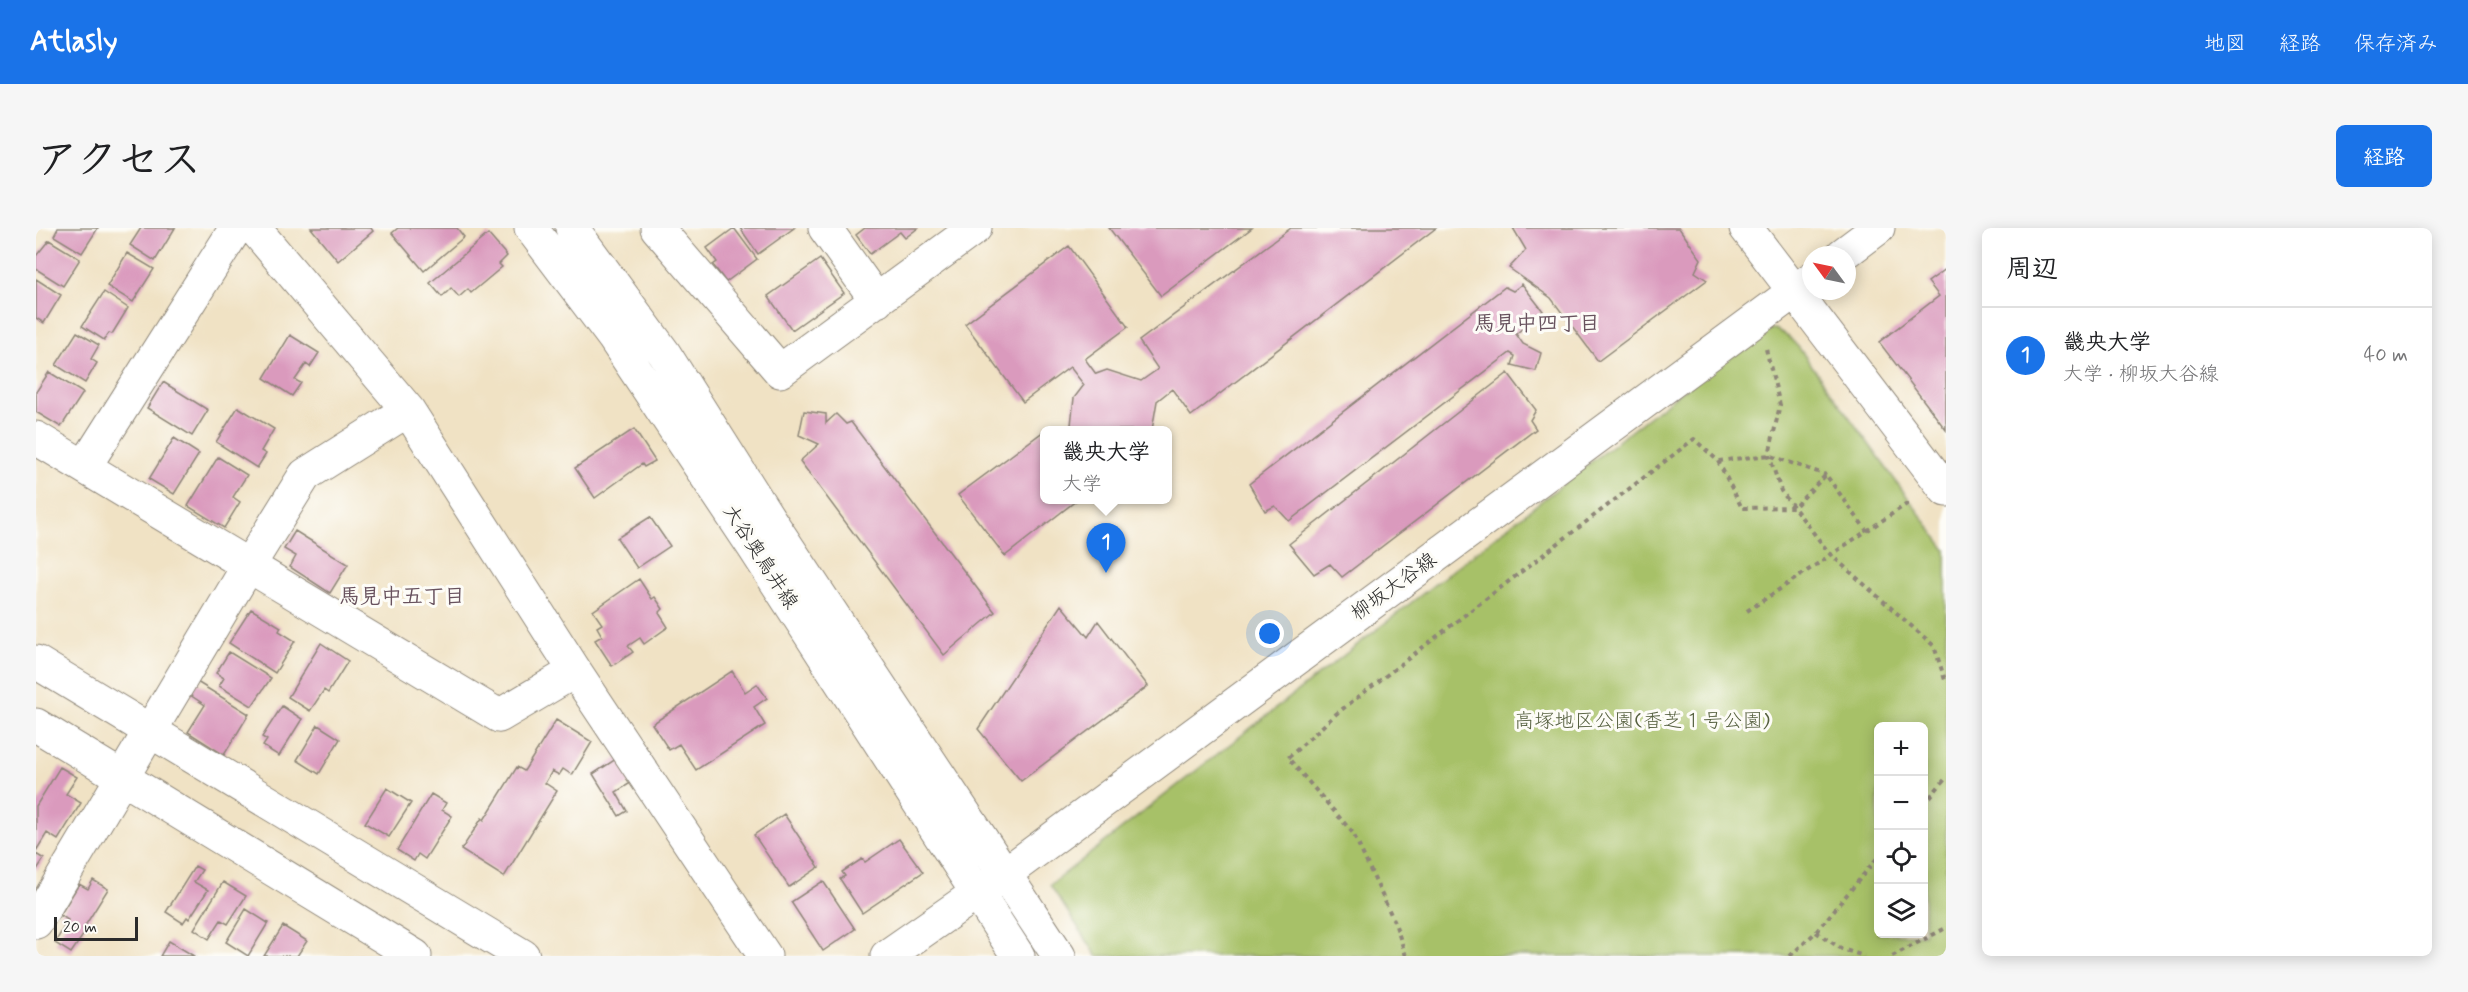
<!DOCTYPE html>
<html lang="ja">
<meta charset="utf-8">
<style>
body{margin:0;font-family:Mynerve,"Klee One",sans-serif;background:#f6f6f6;color:#202124}
.controls{position:absolute;right:18px;bottom:18px;display:grid;overflow:hidden;border-radius:9px;box-shadow:0 3px 15px #0003}
.controls button{width:54px;height:54px;display:grid;place-items:center;padding:0;border:0;border-bottom:2px solid #e0e0e0;background:#fff;color:#202124;font:30px sans-serif}
.compass{position:absolute;left:1766px;top:18px;width:54px;height:54px;border-radius:50%;background:#fff;box-shadow:0 3px 15px #0003;rotate:303deg}
.scale{position:absolute;left:18px;bottom:15px;width:84px;box-sizing:border-box;padding-left:6px;border:3px solid #2b2b2b;border-top:0;font-size:16px;line-height:21px;white-space:nowrap;color:#2b2b2b;-webkit-text-stroke:4px #fdfcf7;paint-order:stroke}
.you{position:absolute;left:1234px;top:406px;width:21px;height:21px;margin:-15px;border:4px solid #fff;border-radius:50%;background:#1a73e8;box-shadow:0 0 0 9px #1a73e833}
.badge{display:grid;place-items:center;width:39px;height:39px;border-radius:50%;background:#1a73e8;color:#fff;font-size:20px;font-weight:700}
.pin{position:absolute;translate:-50% -50px;filter:drop-shadow(0 2px 3px #0008)}
.pin::after{content:'';position:absolute;top:32px;width:21px;height:18px;background:inherit;clip-path:polygon(0 0,100% 0,50% 100%)}
.popup{position:absolute;left:1004px;top:198px;width:132px;height:78px;box-sizing:border-box;display:grid;place-content:center;border-radius:9px;background:#fff;filter:drop-shadow(0 2px 4px #0005);font-size:20px;white-space:nowrap;color:#757577}
.popup b{font-size:22px;color:#202124}
.popup::after{content:'';position:absolute;left:50%;top:100%;margin-left:-12px;border:12px solid transparent;border-top-color:#fff}
.list{margin:0;padding:0;list-style:none}
h2{display:flex;justify-content:space-between;align-items:center;height:78px;margin:0;padding:0 24px;font-size:26px}
h2 small{font-size:20px;font-weight:400;color:#757577}
.list li{display:grid;grid-template-columns:39px 1fr auto;gap:18px;align-items:center;box-sizing:border-box;height:96px;padding:0 24px;border-top:2px solid #e0e0e0}
.list b{display:block;font-size:22px;white-space:nowrap}
.list p{margin:0;font-size:20px;white-space:nowrap;color:#757577}
.list em{font-size:20px;font-style:normal;color:#757577}
.icon{flex:none;width:33px;height:33px;fill:none;stroke:currentColor;stroke-width:2;stroke-linecap:round;stroke-linejoin:round}
.map{position:relative;flex:none;width:1910px;height:728px;overflow:hidden;border-radius:9px}
header{display:flex;align-items:center;gap:36px;box-sizing:border-box;height:84px;padding:0 30px;background:#1a73e8;color:#fff}
header strong{font-size:28px}
nav{display:flex;gap:33px;margin-inline-start:auto;font-size:21px}
.intro{display:flex;align-items:center;justify-content:space-between;box-sizing:border-box;height:144px;padding:0 36px}
h1{margin:0;font-size:42px}
.button{padding:15px 27px;border-radius:9px;background:#1a73e8;color:#fff;font-size:21px;font-weight:700}
main{display:flex;gap:36px;padding:0 36px}
aside{flex:1;background:#fff;border-radius:9px;box-shadow:0 3px 15px #0003}
.map>svg:first-child{display:block}
.green{fill:#a7c167;stroke:#697649;stroke-width:1.5;fill-rule:evenodd}
.building{fill:#da9abd}
.lines{fill:none;stroke-linecap:round;stroke-linejoin:round}
.minor-casing{stroke:#8e8678;stroke-width:35}
.path{stroke:#8e8678;stroke-width:4;stroke-dasharray:4.5 4.5;stroke-linecap:butt}
.minor{stroke:#fff;stroke-width:33}
.labels{text-anchor:middle;dominant-baseline:central;stroke-width:6;stroke-linejoin:round;paint-order:stroke}
.street-label{font-size:20px;fill:#2b2b2b;stroke:#fdfcf7}
.park-label{font-size:20px;fill:#566040;stroke:#fdfcf7}
.neighbourhood-label{font-size:21px;font-weight:bold;fill:#68525e;stroke:#fdfcf7}
</style>
<header>
<strong>Atlasly</strong>
<nav><a>地図</a><a>経路</a><a>保存済み</a></nav>
</header>
<div class="intro"><h1>アクセス</h1><a class="button">経路</a></div>
<main>
<div class="map">
<svg width="1910" height="728" viewBox="0 0 1910 728">
<rect width="100%" height="100%" fill="#fdfcf7"/>
<filter id="ink" filterUnits="userSpaceOnUse"><feTurbulence type="fractalNoise" baseFrequency=".0167" numOctaves="2"/><feDisplacementMap in="SourceGraphic" scale="12" xChannelSelector="R" yChannelSelector="G"/><feConvolveMatrix kernelMatrix="1 2 1 2 8 2 1 2 1" color-interpolation-filters="sRGB"/></filter>
<filter id="wash" filterUnits="userSpaceOnUse"><feTurbulence type="fractalNoise" baseFrequency=".008" numOctaves="4" result="noise"/><feDisplacementMap in="SourceGraphic" scale="24" xChannelSelector="R" yChannelSelector="G"/><feGaussianBlur stdDeviation="1.35" result="paint"/><feColorMatrix in="noise" values="0 0 0 0 0 0 0 0 0 0 0 0 0 0 0 0 0 1.4 0 .05"/><feComposite in="paint" operator="in"/></filter>
<g filter="url(#wash)">
<rect width="100%" height="100%" fill="#f0e2c4"/>
<path class="green" d="M1739,101L1752,108L1763,120L1910,322V728H1061L1014,657L1692,127L1725,103ZM1842,499H1888V706H1842Z"/>
<g id="blocks">
<path class="building" d="M22,0H62L46,25L18,8Z
M105,0H139L119,33L94,17Z
M275,0H335L337,3L302,33Z
M362,0H421L428,9L388,43L356,5Z
M698,0L721,31L690,54L677,37L681,34L671,20Z
M704,0H758L722,26Z
M829,0H882L869,10L864,4L834,26L820,7Z
M1073,0H1216L1125,68Z
M1255,0H1400L1155,188L1136,161L1121,173L1116,202H1040L1035,197L1038,170L1048,157L1034,139L987,174L929,96L1033,18L1092,99L1049,131L1060,146L1071,142L1105,153L1122,141L1103,113Z
M1477,0H1643L1665,31L1659,44L1671,52L1562,133L1515,70L1473,40L1490,22Z
M452,6L471,28L463,36L466,39L435,65L432,61L423,69L415,60L406,69L394,55Z
M13,12L44,31L27,58L0,41V28Z
M91,25L118,41L97,74L71,58Z
M784,31L808,65L756,102L732,68Z
M1910,41V202L1843,114L1903,68L1892,54Z
M0,51L25,67L8,95L0,90Z
M1486,56L1507,83L1480,106L1487,116L1505,125L1500,143L1476,137L1479,128L1474,125L1253,293L1239,278L1229,283L1213,256L1469,59L1477,63Z
M68,64L92,80L76,106L73,105L68,112L46,98Z
M41,104L63,117L55,131L61,135L49,155L20,137Z
M254,107L283,125L274,139L270,136L259,152L265,155L256,168L228,150Z
M13,144L47,165L25,199L0,184V164Z
M1472,145L1500,182L1494,192L1500,201L1306,349L1294,336L1278,346L1253,316Z
M127,154L172,182L156,208L111,180Z
M202,179L238,201L225,223L230,226L221,240L180,214Z
M768,183L790,186V195L800,186L810,196L815,194L959,384L908,427L764,233L783,216L763,207Z
M598,201L619,233L608,239L606,236L559,270L539,240Z
M1008,203V272H1041L969,328L922,267Z
M138,210L163,226L138,266L113,251Z
M182,229L211,247L197,269L204,274L188,300L152,278Z
M614,289L634,318L601,340L581,310Z
M259,303L312,336L294,365L254,339L260,328L248,321Z
M603,351L616,371L619,369L627,381L623,385L632,399L608,416L604,410L592,418L597,424L576,438L559,412L566,408L561,399L566,396L557,383Z
M1025,377L1052,409L1062,393L1112,458L985,553L942,501Z
M215,381L245,399L243,403L259,413L239,445L193,415Z
M285,415L312,433L292,465L288,462L274,483L252,469Z
M193,424L235,450L216,478L183,458L188,450L180,445Z
M696,443L709,464L721,456L731,470L718,479L729,497L660,542L643,516L633,522L616,496Z
M161,454L213,486L188,527L152,504L169,477L154,467Z
M246,478L266,491L243,528L227,518L231,512L226,509Z
M520,492L556,514L536,547L527,541L523,547L516,543L509,555L521,563L468,649L425,622L446,590L448,592L481,539L488,543Z
M282,497L304,511L283,546L261,532Z
M586,527L601,551L580,564L591,583L583,588L557,546Z
M24,539L41,549L30,566L45,575L22,612L11,605L0,623V578Z
M351,560L375,575L353,609L329,595Z
M395,566L410,575L406,582L416,588L389,631L382,626L378,633L361,622Z
M748,586L783,639L753,659L718,607Z
M863,611L887,644L826,685L804,651L809,648L806,644L826,631L829,634Z
M0,626L8,631L0,643Z
M159,638L166,642L158,654L172,662L153,691L151,689L147,695L130,684Z
M57,652L72,661L47,701L50,703L35,725L19,715L32,692L24,687L43,656L52,661Z
M787,653L819,701L787,723L755,674Z
M187,654L210,668L192,696L185,692L173,711L158,701Z
M210,681L232,695L212,728L190,714Z
M247,698L271,713L261,728H228Z
M133,713L158,728H124Z"/>
</g>
</g>
<g filter="url(#ink)">
<use href="#blocks" fill-opacity="0" stroke="#8e8678" stroke-width="1.5"/>
<g class="lines">
<defs>
<path id="minor" d="M218,0L372,182L539,443L729,728
M495,0L578,110L717,318L982,728
M536,0L628,125L733,291L1023,728
M621,0L744,143L939,0
M789,0L841,73
M1710,0L1910,262
M1806,27L1842,0
M0,210L463,488L539,443
M49,238L200,0
M0,434L487,728
M0,497L379,728
M0,694L213,337L269,247L372,182
M851,728L970,645L1775,51"/>
</defs>
<use href="#minor" class="minor-casing"/>
<path class="path" d="M1730,121L1744,177L1733,227L1745,263L1794,326L1898,418L1910,455
M1682,233L1706,280L1758,279L1790,247L1831,303
M1711,383L1874,274
M1888,576L1910,550
M1780,704L1806,721L1828,728
M1370,728L1359,695L1317,605L1252,530L1300,486L1658,211L1682,233L1733,227L1790,247
M1754,728L1780,704L1842,629
M1856,728L1910,700"/>
<use href="#minor" class="minor"/>
</g>
</g>
<g class="labels">
<g class="street-label">
<text transform="translate(724 329) rotate(57)">大谷奥鳥井線</text>
<text transform="translate(1358 359) rotate(-36)">柳坂大谷線</text>
</g>
<g class="park-label">
<text x="1606" y="493">高塚地区公園(香芝１号公園)</text>
</g>
<g class="neighbourhood-label">
<text x="1501" y="96">馬見中四丁目</text>
<text x="366" y="369">馬見中五丁目</text>
</g>
</g>
</svg>
<div class="controls">
<button>+</button>
<button>−</button>
<button><svg class="icon" aria-label="locate" viewBox="0 0 24 24"><circle cx="12" cy="12" r="6"/><path d="M12 2v4M12 18v4M2 12h4M18 12h4"/></svg></button>
<button><svg class="icon" aria-label="layers" viewBox="0 0 24 24"><path d="M12 4l9 5-9 5-9-5zM3 14l9 5 9-5"/></svg></button>
</div>
<svg class="compass" viewBox="-18 -18 36 36"><path d="M0-13l5 13h-10z" fill="#e53935"/><path d="M0 13l5-13h-10z" fill="#757577"/></svg>
<div class="scale">20 m</div>
<div class="you"></div>
<div class="pin badge" style="left:1070px;top:345px">1</div>
<div class="popup"><b>畿央大学</b>大学</div>
</div>
<aside>
<h2>周辺<small></small></h2>
<ul class="list">
<li><span class="badge">1</span><div><b>畿央大学</b><p>大学 · 柳坂大谷線</p></div><em>40 m</em></li>
</ul>
</aside>
</main>
